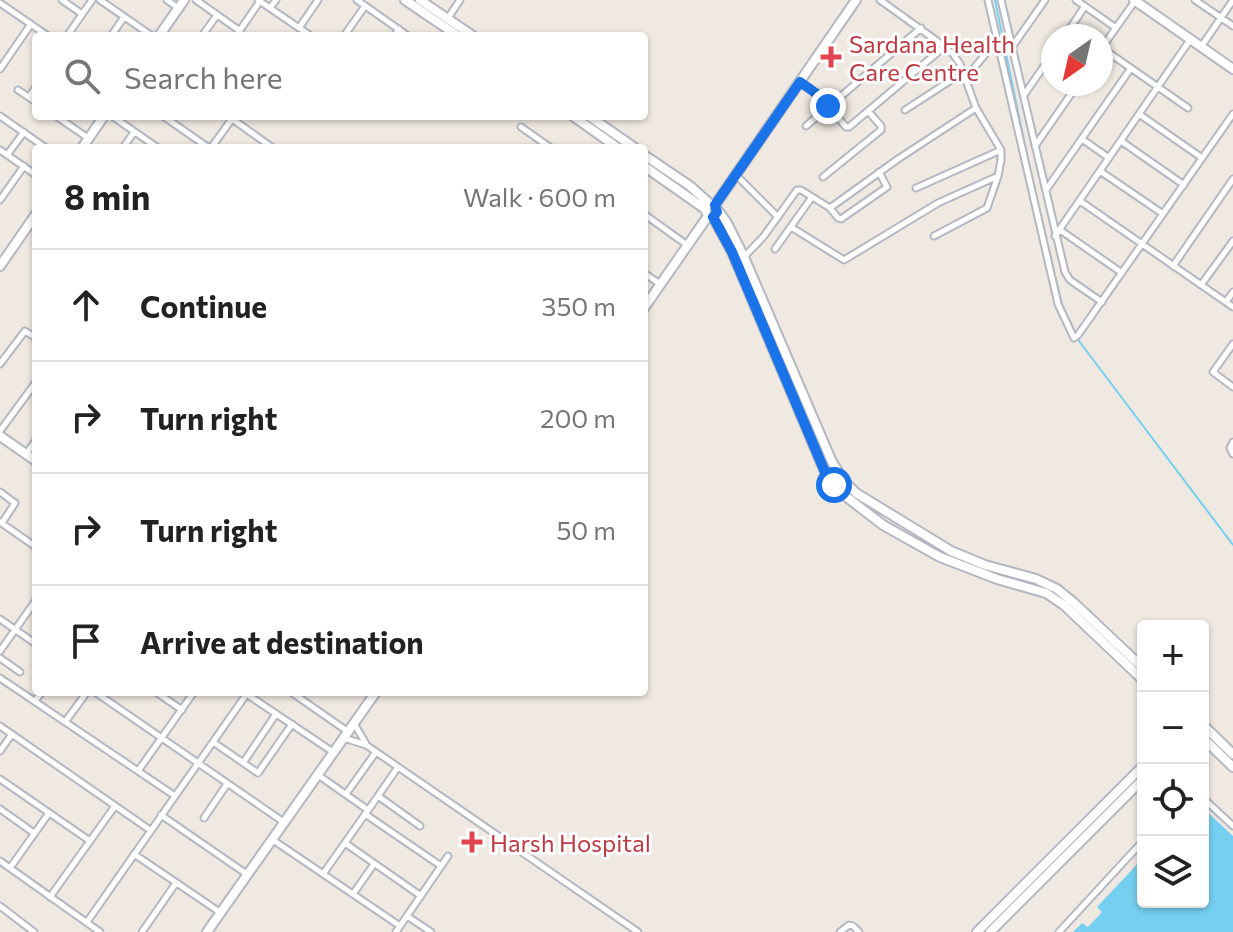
<!DOCTYPE html>
<meta charset="utf-8">
<style>
body{margin:0;font-family:Commissioner,sans-serif;background:#f6f6f6;color:#222}
.controls{position:absolute;right:24px;bottom:24px;display:grid;overflow:hidden;border-radius:8px;box-shadow:0 2px 6px #0004}
.controls button{width:72px;height:72px;display:grid;place-items:center;padding:0;border:0;border-bottom:2px solid #e0e0e0;background:#fff;color:#222;font:40px sans-serif}
.compass{position:absolute;left:1041px;top:24px;width:72px;height:72px;border-radius:50%;background:#fff;box-shadow:0 2px 6px #0004;rotate:214deg}
.stop{position:absolute;width:24px;height:24px;margin:-18px;border:6px solid #1a73e8;border-radius:50%;background:#fff}
.stop.end{background:#1a73e8;border-color:#fff;box-shadow:0 2px 8px #0008}
.list{margin:0;padding:0;list-style:none}
h2{display:flex;justify-content:space-between;align-items:center;height:104px;margin:0;padding:0 32px;font-size:34px}
h2 small{font-size:26px;font-weight:400;color:#767676}
.list li{display:grid;grid-template-columns:52px 1fr auto;gap:24px;align-items:center;box-sizing:border-box;height:112px;padding:0 32px;border-top:2px solid #e0e0e0}
.list b{display:block;font-size:30px;white-space:nowrap}
.list em{font-size:26px;font-style:normal;color:#767676}
.icon{flex:none;width:44px;height:44px;fill:none;stroke:currentColor;stroke-width:2;stroke-linecap:round;stroke-linejoin:round}
.map{position:relative;flex:none;width:1233px;height:932px;overflow:hidden}
.search{position:absolute;background:#fff;box-shadow:0 2px 6px #0004;left:32px;top:32px;width:616px;height:88px;display:flex;align-items:center;gap:20px;box-sizing:border-box;padding:0 28px;border-radius:8px;color:#767676;font-size:30px}
.panel{position:absolute;background:#fff;box-shadow:0 2px 6px #0004;left:32px;top:144px;width:616px;height:552px;border-radius:8px}
.map>svg:first-child{display:block}
.water{fill:#75cff0}
.lines{fill:none;stroke-linecap:round;stroke-linejoin:round}
.stream{stroke:#75cff0;stroke-width:2}
.street-casing{stroke:#b4b7c1;stroke-width:9}
.secondary-casing{stroke:#b4b7c1;stroke-width:12}
.street{stroke:#fff;stroke-width:5}
.secondary{stroke:#fff;stroke-width:8}
.route{stroke:#1a73e8;stroke-width:10}
.health-dot{fill:#e0444e;stroke:#fff;stroke-width:3}
.labels{text-anchor:middle;dominant-baseline:central;stroke-width:6;stroke-linejoin:round;paint-order:stroke}
.health-label{font-size:24px;fill:#be3a42;stroke:#fff;text-anchor:start}
</style>
<div class="map">
<svg width="1233" height="932" viewBox="0 0 1233 932">
<rect width="100%" height="100%" fill="#efe9e1"/>
<path class="water" d="M1203,808L1233,836V932H1073L1082,923L1088,927L1102,912L1097,907L1143,858V902H1203Z"/>
<g class="lines">
<path class="stream" d="M995,0L1035,195
M1039,209L1062,305L1079,341L1233,545"/>
<defs>
<path id="street" d="M62,0L82,14
M100,0L152,36
M167,0L178,8
M196,0L240,31
M258,0L311,36
M357,0L408,36
M880,0L937,41L953,54L960,64L976,108L1001,150V160L998,176L987,208L934,236
M988,0L1058,304L1074,338L1078,335L1233,114
M1001,0L1065,272L1070,280L1102,302
M1076,0L1116,28
M1195,0L1233,26
M0,3L48,36
M270,8L276,0
M448,18L460,0
M299,28L318,0
M67,36L92,0
M111,36L124,17
M202,36L217,15
M236,36L260,1
M344,36L365,6
M394,36L399,29
M1065,36L1085,6
M1012,47L1045,0
M1201,47L1233,0
M1102,48L1188,108
M1101,49L1135,1
M0,69L31,24
M965,79L997,40
M801,82L831,104
M18,90L36,102
M1024,95L1053,53
M29,97L36,87
M828,106L846,127H849L944,47
M905,110L962,73
M1139,114L1202,158
M0,116L46,148
M56,116L88,138
M112,116L158,148
M163,116L209,148
M228,116L273,148
M806,126L921,28
M521,127L551,148
M1082,139L1109,158
M1121,141L1184,185
M1035,146L1078,84
M123,148L134,132
M211,148L234,116
M0,150L36,175
M7,155L24,132
M1100,171L1163,214
M736,175L778,217
M823,177L881,130V126L868,111
M916,188L1001,150
M1046,190L1131,68
M0,200L24,166
M1080,201L1233,307
M830,208L898,159L976,108
M644,214L687,245
M791,227L844,260L938,203L998,176
M1060,230L1122,273
M1055,236L1190,40
M775,249L812,197
M744,257L764,236L797,190H801L830,208L838,218L841,219L887,187L879,172
M1173,266L1233,179
M644,273L660,284
M1201,285L1233,241
M1226,302L1233,292
M1233,344L1213,372L1233,387
M0,364L25,331L36,338
M0,431L36,382
M1233,442L1230,448L1233,454
M27,453L36,440
M0,492L15,503L2,523
M0,522L36,547
M0,619L36,644
M0,651L36,600
M0,658L20,672
M0,678L175,796
M95,692L285,823
M156,692L182,710
M291,692L347,731
M245,693L333,752
M35,701L42,692
M65,722L87,692
M355,725L366,744
M0,726L150,830
M344,738L366,745L638,932
M213,742L258,773L292,724
M0,751L12,734
M243,763L276,714
M138,771L194,692
M318,775L368,810
M0,779L90,841
M346,794L376,752
M378,796L398,767
M1203,798L1233,826
M0,809L34,833
M365,814L441,866
M161,815L248,875
M204,818L227,784
M273,840L400,926
M345,843L421,896
M134,854L221,913
M0,861L100,932
M10,868L49,813
M323,874L378,796L420,826
M353,894L374,864
M50,897L115,806
M0,906L34,932
M407,916L431,932
M87,922L248,692
M142,932L176,883
M396,932L448,856
M840,932L849,925L853,926L859,932
M1059,932L1143,841"/>
<path id="secondary" d="M405,0L458,36
M420,0L473,36
M1134,0L1233,69
M159,36L184,0
M573,116L618,148
M589,116L635,148
M82,148L104,116
M644,155L690,186L710,204
M644,166L705,209L708,216L713,217L717,212L716,207L712,204L707,205L705,209
M715,205L856,0
M717,209L727,223L744,257L832,462L845,482L856,493L951,551L985,565L1036,579L1057,589L1073,602L1143,668
M713,217L732,252L825,472L834,485L844,495L883,525L940,557L997,579L1046,593L1064,605L1143,680
M0,266L36,214
M644,308L708,216
M0,436L36,461
M1203,725L1233,754
M1203,738L1233,767
M207,932L376,692
M977,932L1143,766
M990,932L1143,779"/>
</defs>
<use href="#street" class="street-casing"/>
<use href="#secondary" class="secondary-casing"/>
<use href="#street" class="street"/>
<use href="#secondary" class="secondary"/>
</g>
<g class="lines">
<path class="route" d="M828,106L831,104L800,82L715,205L717,212L713,217L732,252L825,472L834,485"/>
</g>
<g class="health-dot">
<path d="M827 45h8v8h8v8h-8v8h-8v-8h-8v-8h8z"/>
<path d="M468 830h8v8h8v8h-8v8h-8v-8h-8v-8h8z"/>
</g>
<g class="labels">
<g class="health-label">
<text x="849" y="43">Sardana Health<tspan x="849" dy="28">Care Centre</tspan></text>
<text x="490" y="842">Harsh Hospital</text>
</g>
</g>
</svg>
<div class="controls">
<button>+</button>
<button>−</button>
<button><svg class="icon" aria-label="locate" viewBox="0 0 24 24"><circle cx="12" cy="12" r="6"/><path d="M12 2v4M12 18v4M2 12h4M18 12h4"/></svg></button>
<button><svg class="icon" aria-label="layers" viewBox="0 0 24 24"><path d="M12 4l9 5-9 5-9-5zM3 14l9 5 9-5"/></svg></button>
</div>
<svg class="compass" viewBox="-18 -18 36 36"><path d="M0-13l5 13h-10z" fill="#e53935"/><path d="M0 13l5-13h-10z" fill="#767676"/></svg>
<div class="stop" style="left:834px;top:485px"></div>
<div class="stop end" style="left:828px;top:106px"></div>
<div class="search"><svg class="icon" aria-label="search" viewBox="0 0 24 24"><circle cx="10" cy="10" r="6"/><path d="M15 15l6 6"/></svg>Search here</div>
<section class="panel">
<h2>8 min<small>Walk · 600 m</small></h2>
<ul class="list">
<li><svg class="icon" aria-label="ahead" viewBox="0 0 24 24"><path d="M12 20V5M6 11l6-6 6 6"/></svg><div><b>Continue</b></div><em>350 m</em></li>
<li><svg class="icon" aria-label="right" viewBox="0 0 24 24"><path d="M7 20v-9h11M14 6l5 5-5 5"/></svg><div><b>Turn right</b></div><em>200 m</em></li>
<li><svg class="icon" aria-label="right" viewBox="0 0 24 24"><path d="M7 20v-9h11M14 6l5 5-5 5"/></svg><div><b>Turn right</b></div><em>50 m</em></li>
<li><svg class="icon" aria-label="arrive" viewBox="0 0 24 24"><path d="M6 21V4h12l-3 4 3 4H6"/></svg><div><b>Arrive at destination</b></div></li>
</ul>
</section>
</div>
